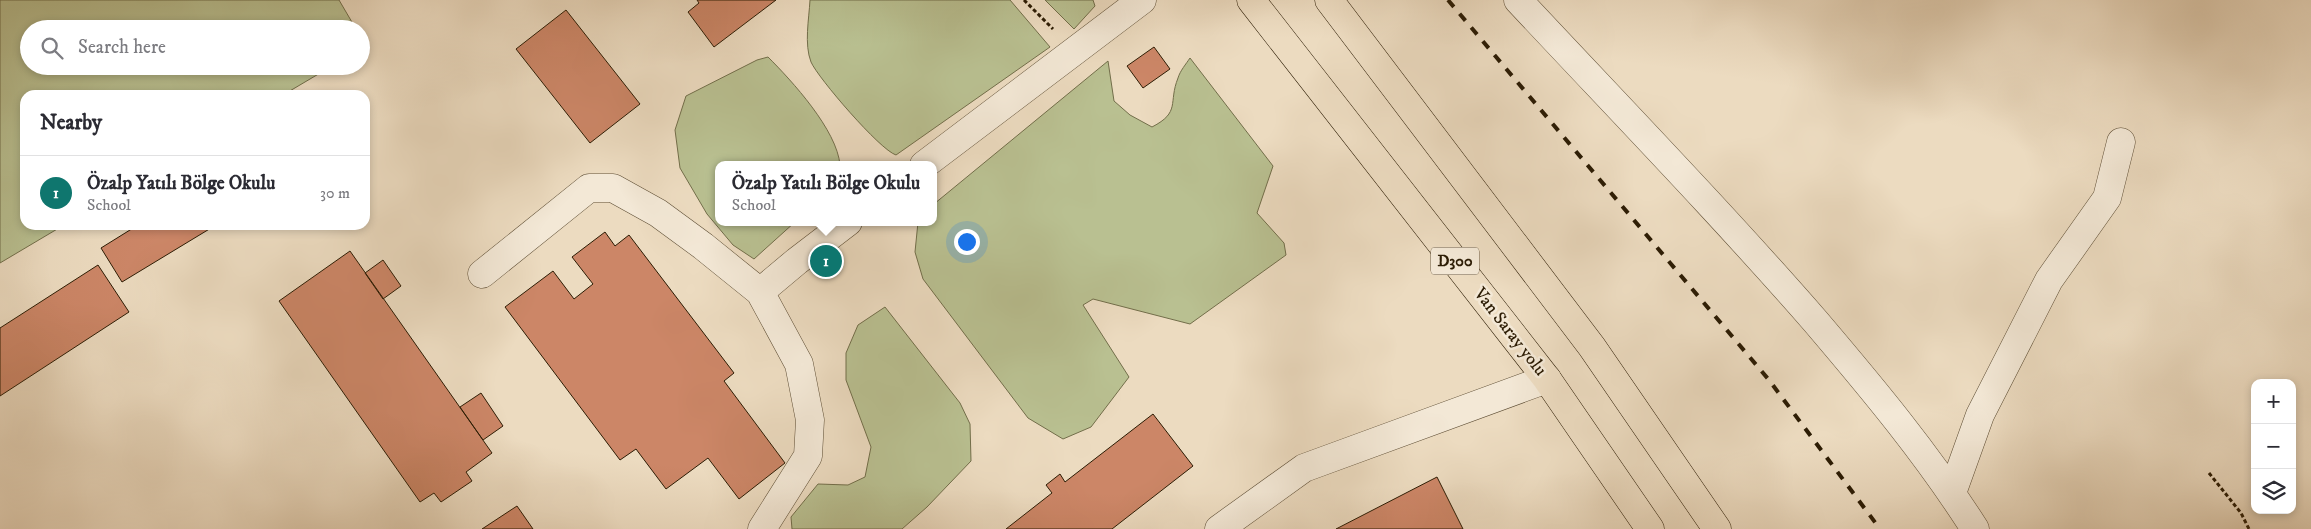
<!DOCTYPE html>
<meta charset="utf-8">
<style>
body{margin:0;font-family:"IM FELL DW Pica",serif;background:#f7f7f7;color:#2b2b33}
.controls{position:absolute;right:15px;bottom:15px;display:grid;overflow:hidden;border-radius:10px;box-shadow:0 2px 8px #0003}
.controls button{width:45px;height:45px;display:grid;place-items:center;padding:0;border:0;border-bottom:1px solid #e1e1e2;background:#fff;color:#2b2b33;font:25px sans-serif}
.you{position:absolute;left:966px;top:241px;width:18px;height:18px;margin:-12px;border:4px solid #fff;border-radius:50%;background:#1a73e8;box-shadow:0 0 0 8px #1a73e833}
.badge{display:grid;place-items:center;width:32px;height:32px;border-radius:50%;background:#0f766e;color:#fff;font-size:16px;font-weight:700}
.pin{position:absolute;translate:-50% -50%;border:2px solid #fff;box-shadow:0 1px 5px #0006}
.popup{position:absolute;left:715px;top:161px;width:222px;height:65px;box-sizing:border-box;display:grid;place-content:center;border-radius:10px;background:#fff;filter:drop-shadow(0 1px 4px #0005);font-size:16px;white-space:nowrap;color:#7c7c81}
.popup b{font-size:19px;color:#2b2b33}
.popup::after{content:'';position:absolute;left:50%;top:100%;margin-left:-10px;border:10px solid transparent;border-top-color:#fff}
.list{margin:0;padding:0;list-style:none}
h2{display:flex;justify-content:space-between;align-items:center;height:65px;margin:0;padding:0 20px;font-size:21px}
h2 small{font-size:16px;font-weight:400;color:#7c7c81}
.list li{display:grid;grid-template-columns:32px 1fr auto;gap:15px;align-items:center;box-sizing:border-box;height:75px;padding:0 20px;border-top:1px solid #e1e1e2}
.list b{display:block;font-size:19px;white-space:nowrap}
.list p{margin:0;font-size:16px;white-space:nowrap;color:#7c7c81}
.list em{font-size:16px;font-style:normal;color:#7c7c81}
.icon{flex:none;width:28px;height:28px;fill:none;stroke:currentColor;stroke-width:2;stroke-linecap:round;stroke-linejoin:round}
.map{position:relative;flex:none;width:2311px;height:529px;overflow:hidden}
.search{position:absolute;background:#fff;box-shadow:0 2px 8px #0003;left:20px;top:20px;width:350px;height:55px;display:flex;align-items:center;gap:12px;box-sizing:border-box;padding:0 18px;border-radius:28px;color:#7c7c81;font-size:19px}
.panel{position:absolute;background:#fff;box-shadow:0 2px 8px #0003;left:20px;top:90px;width:350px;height:140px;border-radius:15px}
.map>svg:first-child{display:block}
.green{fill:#b9c091;stroke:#726e4a}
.building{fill:#cc8667;stroke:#2c1c04}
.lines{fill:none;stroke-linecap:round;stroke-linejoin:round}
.minor-casing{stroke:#5c4c33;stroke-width:29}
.highway-casing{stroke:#2c1c04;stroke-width:29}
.path{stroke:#2c1c04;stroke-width:3;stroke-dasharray:4 2.5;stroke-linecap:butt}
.minor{stroke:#f3e8d6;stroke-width:28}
.highway{stroke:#ecdbc0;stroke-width:28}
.rail{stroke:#2c1c04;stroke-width:4;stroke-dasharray:9 9;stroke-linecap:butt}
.labels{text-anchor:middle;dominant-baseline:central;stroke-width:5;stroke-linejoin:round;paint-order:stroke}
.shield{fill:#f3e8d6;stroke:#685943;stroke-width:1}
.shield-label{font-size:16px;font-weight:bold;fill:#2c1c04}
.street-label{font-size:18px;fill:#2c1c04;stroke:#f3e8d6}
</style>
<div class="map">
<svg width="2311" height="529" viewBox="0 0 2311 529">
<rect width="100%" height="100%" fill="#ecdbc0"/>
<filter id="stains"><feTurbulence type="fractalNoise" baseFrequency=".004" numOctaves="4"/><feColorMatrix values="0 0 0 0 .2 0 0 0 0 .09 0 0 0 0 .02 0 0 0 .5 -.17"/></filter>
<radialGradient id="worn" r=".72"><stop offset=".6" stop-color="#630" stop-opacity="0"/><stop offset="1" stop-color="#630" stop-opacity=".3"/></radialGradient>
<path class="green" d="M0,0H339L356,29H29V66H332L283,95H25V225H64L0,263Z
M810,0H1010L1050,47L896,155C880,150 818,78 811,62C804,44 809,19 810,0Z
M1045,0H1093L1095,6L1074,29Z
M768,57C792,81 837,130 840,165H718V222H795L754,259L733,245L707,214L680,168L675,130L686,96L757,60Z
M1190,58L1273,166L1257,213L1284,243L1286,255L1190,324L1093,299L1083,305L1129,377L1091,427L1063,439L1028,418L923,279L915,252L918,222H934V204L1108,61L1114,101L1130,115L1152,127C1181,112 1168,103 1178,78C1180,71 1186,64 1190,58Z
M885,307L960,403L970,424L971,461L927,507L902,529H792L791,517L818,484L848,485L865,477L871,447L846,380V353L858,325Z"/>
<path class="building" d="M697,0H776L714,47L688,12L699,3Z
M566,10L640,104L590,143L516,49Z
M1154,47L1170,69L1143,88L1127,66Z
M138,225H216L122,282L101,248Z
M605,232L615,246L629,235L734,373L724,381L785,463L739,499L708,458L666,489L636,449L620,460L505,307L553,271L574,299L593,284L572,257Z
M350,251L492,453L466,472L472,481L441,502L434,493L420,502L279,301Z
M383,260L401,286L383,299L365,273Z
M98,265L129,312L0,396V328Z
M481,393L503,426L483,440L460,407Z
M1153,414L1193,466L1112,529H1006L1052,493L1046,485L1060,474L1065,482Z
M1437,477L1463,529H1336Z
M517,506L533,529H482Z"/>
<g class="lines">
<defs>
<path id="minor" d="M1518,0C1618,107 1720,212 1816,322C1873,389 1928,455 1975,529
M924,165L1142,0
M482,274L589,188H613L658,213L703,246L760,292
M1952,493L1980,415L2049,280L2107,198L2121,142
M762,529L808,456L810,420L799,364L760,292L797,261L848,222
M1219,529L1304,468L1547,379"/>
<path id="highway" d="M1251,0L1547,379L1650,529
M1329,0L1592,347L1717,529"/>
</defs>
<use href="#minor" class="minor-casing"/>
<use href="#highway" class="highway-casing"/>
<path class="path" d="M1024,0L1053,29
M2209,473L2241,513L2249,529"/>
<use href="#minor" class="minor"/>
<use href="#highway" class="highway"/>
<path class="rail" d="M1448,0L1769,380L1880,529"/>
</g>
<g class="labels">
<rect class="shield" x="1431" y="247.5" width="48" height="27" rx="4"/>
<g class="shield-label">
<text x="1455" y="261">D300</text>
</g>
<g class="street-label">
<text transform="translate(1510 332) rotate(52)">Van Saray yolu</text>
</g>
</g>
<rect width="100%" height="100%" filter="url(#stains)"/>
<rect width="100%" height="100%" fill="url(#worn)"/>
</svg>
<div class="controls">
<button>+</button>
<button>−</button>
<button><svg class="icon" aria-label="layers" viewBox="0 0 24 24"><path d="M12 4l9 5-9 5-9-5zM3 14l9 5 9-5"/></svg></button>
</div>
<div class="you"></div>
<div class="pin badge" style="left:826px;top:261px">1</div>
<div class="popup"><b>Özalp Yatılı Bölge Okulu</b>School</div>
<div class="search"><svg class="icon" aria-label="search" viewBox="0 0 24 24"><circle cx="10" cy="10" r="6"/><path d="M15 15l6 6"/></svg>Search here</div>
<section class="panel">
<h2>Nearby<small></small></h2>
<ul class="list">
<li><span class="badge">1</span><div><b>Özalp Yatılı Bölge Okulu</b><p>School</p></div><em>30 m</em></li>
</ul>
</section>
</div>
